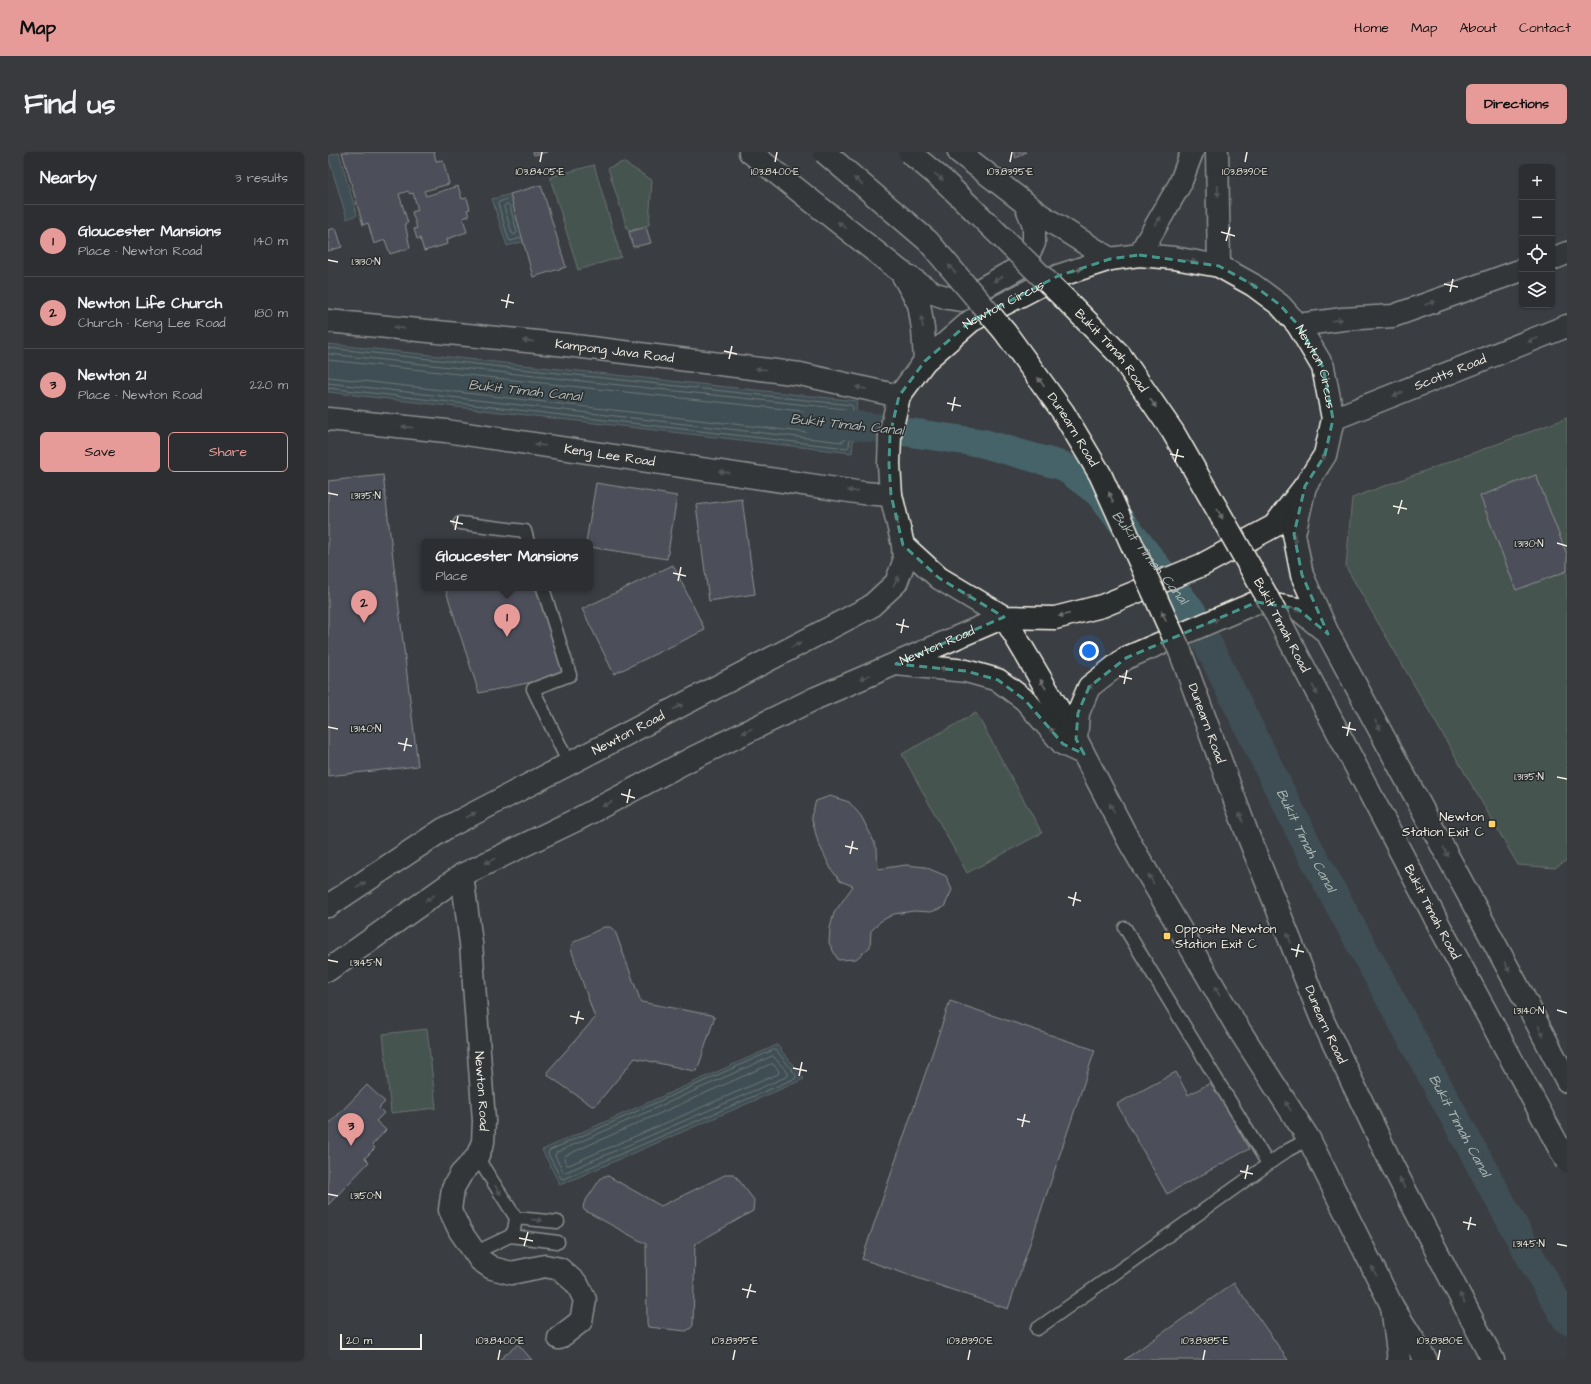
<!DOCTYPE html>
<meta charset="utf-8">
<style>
body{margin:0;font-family:"Architects Daughter",sans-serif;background:#383a3e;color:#f1f3f6}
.controls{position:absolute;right:12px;top:12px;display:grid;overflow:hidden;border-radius:6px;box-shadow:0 1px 3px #0004}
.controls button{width:36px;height:36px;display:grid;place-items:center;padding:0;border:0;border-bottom:1px solid #484a4d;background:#2c2e32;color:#f1f3f6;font:20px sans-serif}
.scale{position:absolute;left:12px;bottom:10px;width:82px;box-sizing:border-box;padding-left:4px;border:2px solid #f4f1e8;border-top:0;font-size:11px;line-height:14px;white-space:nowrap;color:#f4f1e8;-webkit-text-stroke:3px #2a2d2e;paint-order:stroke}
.you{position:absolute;left:761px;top:499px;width:14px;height:14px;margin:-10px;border:3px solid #fff;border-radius:50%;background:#1a73e8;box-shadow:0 0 0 6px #1a73e833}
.badge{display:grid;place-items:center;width:26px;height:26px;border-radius:50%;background:#e69b98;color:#111;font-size:13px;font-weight:700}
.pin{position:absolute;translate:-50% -33px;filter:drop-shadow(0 1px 2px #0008)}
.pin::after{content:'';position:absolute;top:21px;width:14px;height:12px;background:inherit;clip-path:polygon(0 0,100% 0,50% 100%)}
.popup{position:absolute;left:93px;top:387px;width:172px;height:52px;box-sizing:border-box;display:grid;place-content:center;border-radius:6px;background:#2c2e32;filter:drop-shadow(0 1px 3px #0005);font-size:13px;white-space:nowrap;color:#a6a8ac}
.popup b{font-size:15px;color:#f1f3f6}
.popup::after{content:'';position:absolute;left:50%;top:100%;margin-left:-8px;border:8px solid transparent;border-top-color:#2c2e32}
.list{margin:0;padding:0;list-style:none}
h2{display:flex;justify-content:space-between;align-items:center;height:52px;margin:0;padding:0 16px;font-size:17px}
h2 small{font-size:13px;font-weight:400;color:#a6a8ac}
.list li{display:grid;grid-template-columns:26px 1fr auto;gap:12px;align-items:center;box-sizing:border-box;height:72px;padding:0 16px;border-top:1px solid #484a4d}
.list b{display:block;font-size:15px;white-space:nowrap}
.list p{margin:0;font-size:13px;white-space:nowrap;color:#a6a8ac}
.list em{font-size:13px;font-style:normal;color:#a6a8ac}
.actions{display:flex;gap:8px;padding:12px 16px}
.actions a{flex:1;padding:9px 0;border:1px solid #e69b98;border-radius:6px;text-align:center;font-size:14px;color:#e69b98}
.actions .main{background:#e69b98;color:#111}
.icon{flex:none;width:22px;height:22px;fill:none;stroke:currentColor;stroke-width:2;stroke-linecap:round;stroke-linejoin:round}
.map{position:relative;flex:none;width:1239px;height:1208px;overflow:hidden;border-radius:6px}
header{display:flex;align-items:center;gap:24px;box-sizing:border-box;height:56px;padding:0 20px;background:#e69b98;color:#111}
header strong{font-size:19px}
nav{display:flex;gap:22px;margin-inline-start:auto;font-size:14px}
.intro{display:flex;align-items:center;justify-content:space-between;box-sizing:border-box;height:96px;padding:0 24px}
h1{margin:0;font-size:28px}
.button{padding:10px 18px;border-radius:6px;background:#e69b98;color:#111;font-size:14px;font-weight:700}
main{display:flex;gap:24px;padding:0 24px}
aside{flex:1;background:#2c2e32;border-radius:6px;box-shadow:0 1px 3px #0004}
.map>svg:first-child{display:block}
.green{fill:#55705e;stroke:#a4b0a3}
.water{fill:#456368;stroke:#8b9c9b}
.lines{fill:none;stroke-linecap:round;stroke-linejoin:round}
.shore{stroke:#aeb8b5;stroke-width:1}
.canal{stroke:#456368;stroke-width:29}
.building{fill:#626574;stroke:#f4f1e8}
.service-casing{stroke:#f4f1e8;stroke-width:15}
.minor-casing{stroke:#f4f1e8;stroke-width:25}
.tertiary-casing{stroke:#f4f1e8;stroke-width:25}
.secondary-casing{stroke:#f4f1e8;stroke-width:25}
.primary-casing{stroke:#f4f1e8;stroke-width:25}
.trunk-casing{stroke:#f4f1e8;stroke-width:25}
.service{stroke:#2a2d2e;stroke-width:12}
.minor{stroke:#2a2d2e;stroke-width:22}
.tertiary{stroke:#2a2d2e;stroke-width:22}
.secondary{stroke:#2a2d2e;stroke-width:22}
.primary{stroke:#2a2d2e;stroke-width:22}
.trunk{stroke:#2a2d2e;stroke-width:22}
.trunk-bridge-casing{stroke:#f4f1e8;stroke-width:25;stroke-linecap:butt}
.trunk-bridge{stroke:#2a2d2e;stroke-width:22}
.oneway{fill:#71726f}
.marked{fill:none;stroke:#48958c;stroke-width:3;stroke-dasharray:8 5;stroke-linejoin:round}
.ticks{fill:none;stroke:#f4f1e8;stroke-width:1.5}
.poi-dot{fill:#ffd166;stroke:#2a2d2e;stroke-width:1.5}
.labels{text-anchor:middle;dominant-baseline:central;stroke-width:3;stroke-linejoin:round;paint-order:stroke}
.street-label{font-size:13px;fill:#f4f1e8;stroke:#2a2d2e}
.poi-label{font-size:13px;fill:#f4f1e8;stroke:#2a2d2e;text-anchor:end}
.water-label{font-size:14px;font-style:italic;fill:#aeb8b5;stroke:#2a2d2e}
.ticks-label{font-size:10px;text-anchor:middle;fill:#f4f1e8;stroke:#2a2d2e;stroke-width:3;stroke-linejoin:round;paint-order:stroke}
</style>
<header>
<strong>Map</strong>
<nav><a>Home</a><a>Map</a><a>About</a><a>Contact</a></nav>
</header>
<div class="intro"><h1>Find us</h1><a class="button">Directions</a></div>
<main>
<aside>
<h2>Nearby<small>3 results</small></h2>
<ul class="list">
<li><span class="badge">1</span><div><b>Gloucester Mansions</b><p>Place · Newton Road</p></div><em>140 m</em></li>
<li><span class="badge">2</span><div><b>Newton Life Church</b><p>Church · Keng Lee Road</p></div><em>180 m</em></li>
<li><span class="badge">3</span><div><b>Newton 21</b><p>Place · Newton Road</p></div><em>220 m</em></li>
</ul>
<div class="actions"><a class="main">Save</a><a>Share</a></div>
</aside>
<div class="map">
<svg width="1239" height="1208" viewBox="0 0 1239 1208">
<rect width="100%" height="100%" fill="#3b3e43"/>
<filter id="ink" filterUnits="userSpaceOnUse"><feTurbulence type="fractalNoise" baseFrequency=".025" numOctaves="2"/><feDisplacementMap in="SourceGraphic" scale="8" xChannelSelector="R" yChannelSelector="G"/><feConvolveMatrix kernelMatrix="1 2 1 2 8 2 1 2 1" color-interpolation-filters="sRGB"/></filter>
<g filter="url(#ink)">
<path class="green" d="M295,10L324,28L321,73L300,79L280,16Z
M266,13L293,105L250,118L222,25Z
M1239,266V708L1227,716L1190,713L1018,415L1024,346Z
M648,561L714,681L639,721L574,602Z
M99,877L108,956L63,961L55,882Z"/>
<path class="water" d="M11,1L29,63L19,67L0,4Z
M187,41L201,88L179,94L164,47Z
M0,192L529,249L524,301L0,240Z
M449,893L476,927L232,1033L214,998Z"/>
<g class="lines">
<path class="shore" d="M182,46L171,50L170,52L181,88L183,89L193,86
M180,52L182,54L189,80L187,83L184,81L176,55L177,53Z
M0,196L523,253L525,255L521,294L519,296L0,236
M0,202L517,257L519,259L516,289L514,290L0,231
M0,208L511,263L513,265L511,282L509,284L0,225
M446,898L449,899L468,923V926L235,1027L233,1026L220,1002L221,999Z
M445,904L460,921V924L238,1020H235L227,1004L228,1001Z
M443,912H445L451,919L450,922L241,1013L238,1012L236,1007L237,1004Z"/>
<path class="canal" id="s1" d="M487,269L558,277L654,291L735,314L771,341L864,460L980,695L1202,1104L1239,1168"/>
</g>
<path class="building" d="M14,0H106L108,9L115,8L121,32L96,39L98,44L130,34L134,47L139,46L142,57L139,58L141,64L135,66L139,80L119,87L120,92L96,99L92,86L89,87L86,77L89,76L84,60L90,58L85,41L82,42L80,39L71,42L80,71H77L82,96L62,102L57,88L46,92L40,71L35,73Z
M205,0H219L206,3Z
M685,0H698L688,6Z
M213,33L238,115L205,125L182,42Z
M318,75L323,91L305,95L301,80Z
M8,76L14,95L0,99V78Z
M55,323L90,614L0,624V329Z
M1208,323L1239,403V419L1188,438L1152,344Z
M268,331L349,344L339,407L262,395V390H258Z
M414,347L427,442L381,449L368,353Z
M345,413L377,478L286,522L254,457Z
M117,436H210L239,523L151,541Z
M502,644L521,650L533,664L543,683L549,697L550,717L578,713L597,715L618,724L624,738L616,755L603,760L586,759L566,762L553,769L543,779L542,795L528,807L510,808L501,791L502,776L506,761L525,734L512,729L503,717L490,690L483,664L488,649Z
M276,775H282L287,779L313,850L383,863L386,865V867L369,919H366L307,906L268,953L264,954L221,924L219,920L267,866L243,797L244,792L246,790Z
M622,849L767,898L680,1157L534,1107Z
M848,920L860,943L884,930L921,997L839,1042L789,952Z
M39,933L57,950L51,956L56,961L48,969L58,978L44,993L47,996L37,1006L41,1010L0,1053V973Z
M399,1022H406L426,1048L425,1059L367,1092L365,1173L363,1176L358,1179L320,1175L319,1171L318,1092L256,1058L255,1055L256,1051L273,1026L276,1024H280L333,1054Z
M906,1131L960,1208H796Z
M190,1192L204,1208H171Z"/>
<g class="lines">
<defs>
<path id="service" d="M132,371L197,379L200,390
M215,436L242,523L205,537L241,612
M797,776L940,1012
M188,1066L230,1070
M182,1084L230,1090
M146,1101L182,1084L186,1078L188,1066L149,1005
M709,1177L960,998L981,987"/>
<g id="minor">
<path id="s2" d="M134,723L143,791L156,969L155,990L149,1005L133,1022L125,1036L122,1058L132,1079L152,1108L164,1116L183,1121L217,1114L232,1117L249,1132L257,1148L253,1169L231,1186"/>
<path d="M1064,1154L1071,1208"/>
</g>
<g id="tertiary">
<path id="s3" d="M0,169L239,193L472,222L571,244"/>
<path id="s4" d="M0,267L118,279L535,341L563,343"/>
</g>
<path id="secondary" d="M889,0L891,114
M811,103L852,32L864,0"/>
<g id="primary">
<path d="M1224,107L1239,101"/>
<path d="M970,173L1015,167L1065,164L1194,118"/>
<path id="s5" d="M1005,267L1239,174"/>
<path id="s6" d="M0,754L116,677L542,455L568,431L576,410L575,393L563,343L561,312L562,283L571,244L597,209L643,169L730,124L782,107L811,103L846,106L891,114L925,133L952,153L970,173L995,215L1005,267L997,303L977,334L946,374L874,413L774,454L727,466L676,465L611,426L575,393"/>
<path id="s7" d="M0,818L134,723L250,667L365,606L488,546L676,465"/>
</g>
<g id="trunk">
<path d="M422,0L573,120L591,152L595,177L597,209"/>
<path d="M631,0L711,62L782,107"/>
<path d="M575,121L605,141L620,146L633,148L694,114L706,91V73L697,51"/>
<path d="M977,334L966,382L974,423L1000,482L1195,844L1239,929"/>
<path d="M676,465L748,587L802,691L908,873L981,987L1064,1154L1098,1208"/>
<path id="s8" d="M852,499L919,681L993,865L1064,1013L1165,1208"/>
<path d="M568,512L638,519L670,528L697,548L735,592L750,599"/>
<path d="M748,587L750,561L761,535L798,506L929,450L970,457L997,479"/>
</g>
</defs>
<use href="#service" class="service-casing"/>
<use href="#minor" class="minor-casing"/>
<use href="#tertiary" class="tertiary-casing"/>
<use href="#secondary" class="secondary-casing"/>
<use href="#primary" class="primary-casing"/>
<use href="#trunk" class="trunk-casing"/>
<use href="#service" class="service"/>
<use href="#minor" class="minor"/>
<use href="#tertiary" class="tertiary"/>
<use href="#secondary" class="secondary"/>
<use href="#primary" class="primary"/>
<use href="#trunk" class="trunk"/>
<defs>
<g id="trunk-bridge">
<path id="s9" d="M496,0L600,89L677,180L735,260L772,322L852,499"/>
<path id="s10" d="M581,0L616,29L739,149L792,203L845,280L937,441L1113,777L1239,1010"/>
</g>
</defs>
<use href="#trunk-bridge" class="trunk-bridge-casing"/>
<use href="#trunk-bridge" class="trunk-bridge"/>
</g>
<defs><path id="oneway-solid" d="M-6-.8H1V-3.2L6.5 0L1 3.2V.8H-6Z"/></defs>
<g class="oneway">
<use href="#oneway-solid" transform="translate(611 25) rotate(39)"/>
<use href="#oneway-solid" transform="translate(530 29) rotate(-140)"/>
<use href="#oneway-solid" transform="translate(890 39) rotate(89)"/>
<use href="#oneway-solid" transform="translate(830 69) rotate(-60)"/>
<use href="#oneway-solid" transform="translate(514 73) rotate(-142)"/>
<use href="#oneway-solid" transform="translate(863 109) rotate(10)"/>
<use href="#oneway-solid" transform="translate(624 117) rotate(-130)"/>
<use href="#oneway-solid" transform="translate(749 118) rotate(-17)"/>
<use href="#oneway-solid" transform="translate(670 127) rotate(151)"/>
<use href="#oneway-solid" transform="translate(925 133) rotate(33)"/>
<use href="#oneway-solid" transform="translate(1102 151) rotate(-19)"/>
<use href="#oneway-solid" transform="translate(1009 168) rotate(-7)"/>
<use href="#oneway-solid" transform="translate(594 170) rotate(-100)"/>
<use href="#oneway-solid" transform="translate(71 176) rotate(-174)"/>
<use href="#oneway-solid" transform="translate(1205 188) rotate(158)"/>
<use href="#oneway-solid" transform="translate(200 189) rotate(-174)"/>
<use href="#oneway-solid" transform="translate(433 217) rotate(-173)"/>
<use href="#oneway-solid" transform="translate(713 230) rotate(-126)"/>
<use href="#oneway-solid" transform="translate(533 236) rotate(-167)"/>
<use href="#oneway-solid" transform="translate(1070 242) rotate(158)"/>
<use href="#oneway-solid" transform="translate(825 251) rotate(55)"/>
<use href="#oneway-solid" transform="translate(79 275) rotate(-174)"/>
<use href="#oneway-solid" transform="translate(212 293) rotate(-172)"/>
<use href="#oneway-solid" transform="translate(996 303) rotate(112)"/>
<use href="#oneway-solid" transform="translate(396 320) rotate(-172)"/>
<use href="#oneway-solid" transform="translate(525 339) rotate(-172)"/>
<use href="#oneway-solid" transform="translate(783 345) rotate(-114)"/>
<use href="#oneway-solid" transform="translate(892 362) rotate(60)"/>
<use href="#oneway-solid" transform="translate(569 368) rotate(-103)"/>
<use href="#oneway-solid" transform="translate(967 386) rotate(84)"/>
<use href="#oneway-solid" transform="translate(568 429) rotate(-60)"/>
<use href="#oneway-solid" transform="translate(642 446) rotate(-148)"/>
<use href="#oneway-solid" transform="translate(967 457) rotate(18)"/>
<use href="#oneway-solid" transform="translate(736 463) rotate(166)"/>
<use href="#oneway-solid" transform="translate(836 464) rotate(-114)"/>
<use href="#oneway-solid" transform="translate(885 469) rotate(-23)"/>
<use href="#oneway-solid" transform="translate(468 493) rotate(-27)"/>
<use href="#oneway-solid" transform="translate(617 517) rotate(-174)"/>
<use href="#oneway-solid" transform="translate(537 525) rotate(157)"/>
<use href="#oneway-solid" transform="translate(715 532) rotate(-121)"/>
<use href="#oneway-solid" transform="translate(761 537) rotate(-57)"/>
<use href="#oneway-solid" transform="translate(987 538) rotate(62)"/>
<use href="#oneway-solid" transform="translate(350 555) rotate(-28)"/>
<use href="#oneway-solid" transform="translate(1050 573) rotate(61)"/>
<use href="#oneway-solid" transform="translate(419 579) rotate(154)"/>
<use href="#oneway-solid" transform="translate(725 580) rotate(-131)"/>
<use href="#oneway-solid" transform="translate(279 652) rotate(152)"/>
<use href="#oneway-solid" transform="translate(784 656) rotate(-117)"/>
<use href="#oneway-solid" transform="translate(143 663) rotate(-28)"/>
<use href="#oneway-solid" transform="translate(913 665) rotate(-110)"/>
<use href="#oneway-solid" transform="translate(1118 700) rotate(62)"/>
<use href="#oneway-solid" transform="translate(162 709) rotate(154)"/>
<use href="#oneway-solid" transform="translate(823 727) rotate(-120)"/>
<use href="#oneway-solid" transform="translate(33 733) rotate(-33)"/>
<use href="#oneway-solid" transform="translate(102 746) rotate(145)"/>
<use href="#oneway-solid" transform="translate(961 786) rotate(-112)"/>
<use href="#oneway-solid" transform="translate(1179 815) rotate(62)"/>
<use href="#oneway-solid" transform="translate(889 839) rotate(-120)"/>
<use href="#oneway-solid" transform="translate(1213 879) rotate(63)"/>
<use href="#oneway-solid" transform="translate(960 954) rotate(-122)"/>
<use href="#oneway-solid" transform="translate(1074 1031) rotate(-118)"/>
<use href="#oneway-solid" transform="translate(170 1038) rotate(57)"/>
<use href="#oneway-solid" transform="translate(209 1068) rotate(6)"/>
<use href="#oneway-solid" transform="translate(1046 1119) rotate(-117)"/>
<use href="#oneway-solid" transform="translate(1134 1146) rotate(-118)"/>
</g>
</g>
<path d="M0 0H1239V1208H0ZM811,103L891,114L925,133L952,153L970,173L995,215L1005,267L997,303L977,334L966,382L974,423L1000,482L970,457L929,450L798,506L761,535L750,561L748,587L756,602L735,592L697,548L670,528L638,519L568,512L676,465L611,426L575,393L563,343L561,312L562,283L571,244L597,209L643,169L730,124L782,107Z" fill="#3b3e43" fill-opacity=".55" fill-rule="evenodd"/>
<path class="marked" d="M811,103L891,114L925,133L952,153L970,173L995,215L1005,267L997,303L977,334L966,382L974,423L1000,482L970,457L929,450L798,506L761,535L750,561L748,587L756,602L735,592L697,548L670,528L638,519L568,512L676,465L611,426L575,393L563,343L561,312L562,283L571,244L597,209L643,169L730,124L782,107Z"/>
<path class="ticks" d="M212,10L214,0M447,10L449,0M682,10L684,0M917,10L919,0M893,80L907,84M898,89L902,75M0,108L10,110M1116,132L1130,135M1122,140L1125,127M173,148L186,151M178,156L181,142M396,199L409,202M401,207L404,194M619,251L633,254M624,259L627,245M842,302L856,305M847,310L850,297M0,341L10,343M1065,354L1079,357M1070,362L1074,348M122,369L135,372M127,378L130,364M1229,391L1239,394M345,421L358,424M350,429L353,415M568,472L581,475M573,481L576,467M791,524L804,527M796,532L799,518M0,575L10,577M1014,575L1028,578M1019,584L1022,570M70,591L84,594M76,599L79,586M1229,625L1239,627M293,642L307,646M299,651L302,637M517,694L530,697M522,702L525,689M740,745L753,749M745,754L748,740M963,797L976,800M968,805L971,792M0,808L10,810M1229,858L1239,861M242,864L256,867M248,872L251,859M465,916L479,919M471,924L474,910M689,967L702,970M694,975L697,962M912,1019L925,1022M917,1027L920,1013M0,1042L10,1044M1135,1070L1148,1073M1140,1078L1143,1065M191,1086L205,1089M1229,1092L1239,1094M196,1094L200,1080M414,1137L428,1140M419,1146L423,1132M170,1208L172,1198M405,1208L407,1198M640,1208L642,1198M875,1208L877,1198M1110,1208L1112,1198"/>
<g class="poi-dot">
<rect x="1160" y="668" width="8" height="8" rx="2"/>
<rect x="835" y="780" width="8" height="8" rx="2"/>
</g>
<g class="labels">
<g class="street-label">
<text stroke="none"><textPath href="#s6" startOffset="987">Newton Circus</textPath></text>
<text stroke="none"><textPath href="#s3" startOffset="288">Kampong Java Road</textPath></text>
<text stroke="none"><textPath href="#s10" startOffset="284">Bukit Timah Road</textPath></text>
<text stroke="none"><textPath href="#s6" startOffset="1359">Newton Circus</textPath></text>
<text stroke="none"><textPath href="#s5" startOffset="126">Scotts Road</textPath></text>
<text stroke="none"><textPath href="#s9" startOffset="375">Dunearn Road</textPath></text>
<text stroke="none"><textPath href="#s4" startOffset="284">Keng Lee Road</textPath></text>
<text stroke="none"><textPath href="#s10" startOffset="608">Bukit Timah Road</textPath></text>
<text stroke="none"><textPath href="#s7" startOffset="692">Newton Road</textPath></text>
<text stroke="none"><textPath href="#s8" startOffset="77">Dunearn Road</textPath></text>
<text stroke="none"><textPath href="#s6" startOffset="347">Newton Road</textPath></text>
<text stroke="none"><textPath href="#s10" startOffset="932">Bukit Timah Road</textPath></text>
<text stroke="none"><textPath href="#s8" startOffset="401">Dunearn Road</textPath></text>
<text stroke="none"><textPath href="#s2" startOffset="217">Newton Road</textPath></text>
</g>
<g class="poi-label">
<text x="1156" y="665">Newton<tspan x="1156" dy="15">Station Exit C</tspan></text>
<text x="847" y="777" text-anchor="start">Opposite Newton<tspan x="847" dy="15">Station Exit C</tspan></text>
</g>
<g class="water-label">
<text transform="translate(197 239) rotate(6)">Bukit Timah Canal</text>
<text transform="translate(519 273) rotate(6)">Bukit Timah Canal</text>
<text stroke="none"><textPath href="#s1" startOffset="380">Bukit Timah Canal</textPath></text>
<text stroke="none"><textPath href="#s1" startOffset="704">Bukit Timah Canal</textPath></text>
<text stroke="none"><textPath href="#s1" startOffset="1028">Bukit Timah Canal</textPath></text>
</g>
</g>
<g class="ticks-label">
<text x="212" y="23">103.8405°E</text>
<text x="447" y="23">103.8400°E</text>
<text x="682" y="23">103.8395°E</text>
<text x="917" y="23">103.8390°E</text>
<text x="38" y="113">1.3130°N</text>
<text x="38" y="347">1.3135°N</text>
<text x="1201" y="395">1.3130°N</text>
<text x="38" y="580">1.3140°N</text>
<text x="1201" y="628">1.3135°N</text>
<text x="38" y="814">1.3145°N</text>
<text x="1201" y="862">1.3140°N</text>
<text x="38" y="1047">1.3150°N</text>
<text x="1201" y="1095">1.3145°N</text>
<text x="172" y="1192">103.8400°E</text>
<text x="407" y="1192">103.8395°E</text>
<text x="642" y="1192">103.8390°E</text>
<text x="877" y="1192">103.8385°E</text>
<text x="1112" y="1192">103.8380°E</text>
</g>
</svg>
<div class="controls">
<button>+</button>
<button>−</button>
<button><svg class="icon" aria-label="locate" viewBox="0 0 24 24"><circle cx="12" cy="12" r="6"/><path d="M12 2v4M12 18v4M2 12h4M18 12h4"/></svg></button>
<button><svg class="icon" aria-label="layers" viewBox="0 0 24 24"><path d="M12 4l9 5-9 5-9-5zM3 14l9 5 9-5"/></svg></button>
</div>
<div class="scale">20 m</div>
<div class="you"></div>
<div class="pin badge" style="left:179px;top:485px">1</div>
<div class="popup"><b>Gloucester Mansions</b>Place</div>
<div class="pin badge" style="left:36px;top:471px">2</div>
<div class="pin badge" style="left:23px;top:994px">3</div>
</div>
</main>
